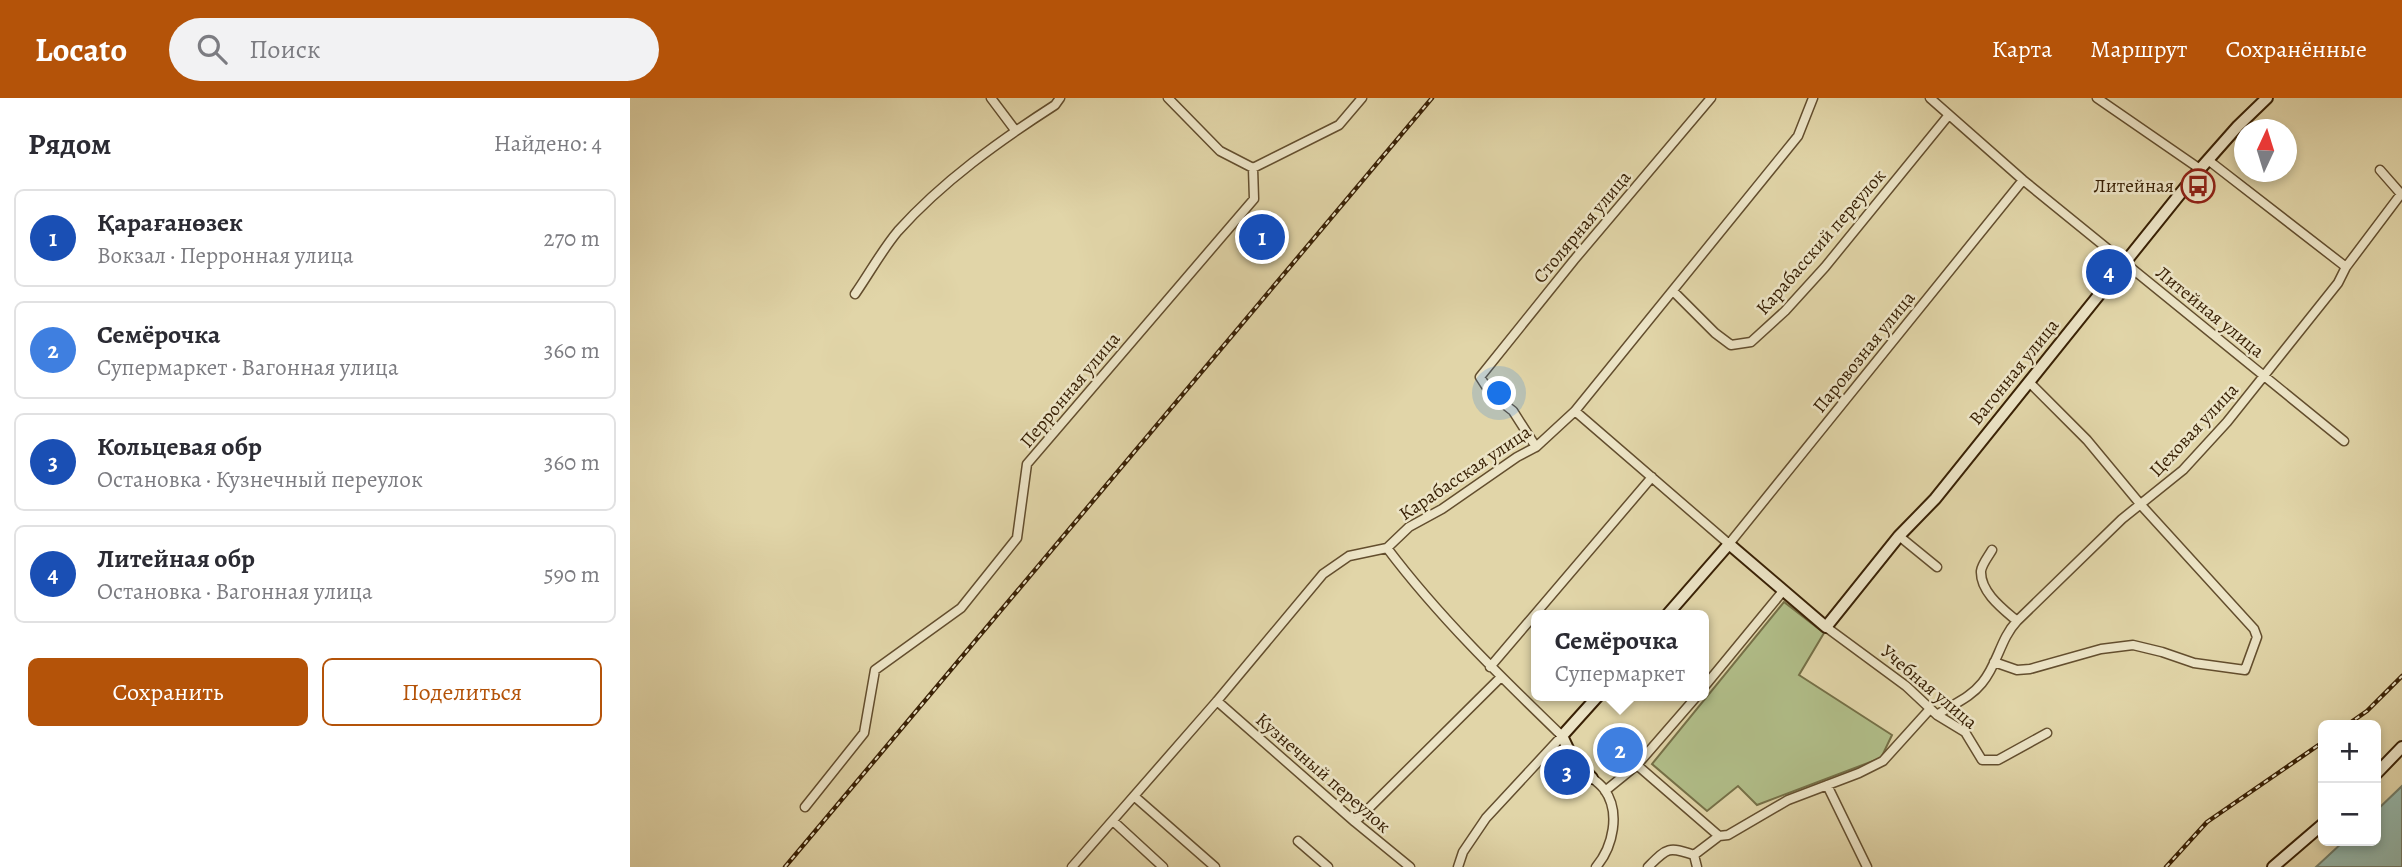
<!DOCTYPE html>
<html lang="ru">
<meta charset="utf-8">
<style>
body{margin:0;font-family:Alegreya,serif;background:#f2f2f3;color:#2b2b33}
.controls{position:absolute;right:21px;bottom:21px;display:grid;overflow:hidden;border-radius:10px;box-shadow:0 4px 10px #0003}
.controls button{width:63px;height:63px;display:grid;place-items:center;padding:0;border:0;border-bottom:2px solid #e1e1e2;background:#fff;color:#2b2b33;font:35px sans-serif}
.compass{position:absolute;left:1604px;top:21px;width:63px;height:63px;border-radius:50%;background:#fff;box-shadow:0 4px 10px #0003;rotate:4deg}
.you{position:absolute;left:870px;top:296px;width:24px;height:24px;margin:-18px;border:5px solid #fff;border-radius:50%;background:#1a73e8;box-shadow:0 0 0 10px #1a73e833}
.badge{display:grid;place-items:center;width:46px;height:46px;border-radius:50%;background:#b45309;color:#fff;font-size:23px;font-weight:700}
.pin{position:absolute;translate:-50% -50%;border:4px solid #fff;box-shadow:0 2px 7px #0006}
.popup{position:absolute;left:901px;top:512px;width:178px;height:91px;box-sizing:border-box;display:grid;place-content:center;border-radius:10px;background:#fff;filter:drop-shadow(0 2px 5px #0005);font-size:23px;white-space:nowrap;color:#7c7c81}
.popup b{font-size:26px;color:#2b2b33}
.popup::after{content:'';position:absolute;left:50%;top:100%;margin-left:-14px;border:14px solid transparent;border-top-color:#fff}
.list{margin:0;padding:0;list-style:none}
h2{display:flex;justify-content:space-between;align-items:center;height:91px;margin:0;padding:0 28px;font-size:30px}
h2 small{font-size:23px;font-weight:400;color:#7c7c81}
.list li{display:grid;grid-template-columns:46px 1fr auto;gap:21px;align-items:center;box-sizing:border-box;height:98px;margin:0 14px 14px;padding:0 14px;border:2px solid #e1e1e2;border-radius:10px}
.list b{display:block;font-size:26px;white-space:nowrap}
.list p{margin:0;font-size:23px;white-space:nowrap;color:#7c7c81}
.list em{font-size:23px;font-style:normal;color:#7c7c81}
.actions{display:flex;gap:14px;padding:21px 28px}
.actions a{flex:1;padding:16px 0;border:2px solid #b45309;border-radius:10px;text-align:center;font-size:24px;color:#b45309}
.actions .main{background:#b45309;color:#fff}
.icon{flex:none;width:38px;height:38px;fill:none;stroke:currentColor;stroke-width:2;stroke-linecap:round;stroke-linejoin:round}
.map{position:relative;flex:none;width:1772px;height:769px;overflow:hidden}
header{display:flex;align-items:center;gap:42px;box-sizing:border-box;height:98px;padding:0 35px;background:#b45309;color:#fff}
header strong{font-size:33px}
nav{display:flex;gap:38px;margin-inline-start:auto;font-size:24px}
.search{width:490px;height:63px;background:#f2f2f3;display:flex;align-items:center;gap:18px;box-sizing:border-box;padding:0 24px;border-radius:38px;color:#7c7c81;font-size:26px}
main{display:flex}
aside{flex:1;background:#fff}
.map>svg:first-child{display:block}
.green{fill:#b1be89;stroke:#757047;stroke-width:2}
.water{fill:#94b8ac;stroke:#707c69;stroke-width:2}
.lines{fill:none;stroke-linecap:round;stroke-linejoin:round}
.street-casing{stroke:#634e2e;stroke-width:11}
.secondary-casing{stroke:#392105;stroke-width:14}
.street{stroke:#ece4c6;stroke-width:8}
.secondary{stroke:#ece4c6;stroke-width:10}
.rail-casing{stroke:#392105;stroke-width:4.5}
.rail{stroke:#ece4c6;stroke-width:2;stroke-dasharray:5;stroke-linecap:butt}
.labels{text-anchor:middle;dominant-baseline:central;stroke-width:5;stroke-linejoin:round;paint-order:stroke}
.poi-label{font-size:19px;fill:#392105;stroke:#ece4c6;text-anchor:end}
.street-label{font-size:19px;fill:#392105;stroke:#ece4c6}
</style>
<header>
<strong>Locato</strong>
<div class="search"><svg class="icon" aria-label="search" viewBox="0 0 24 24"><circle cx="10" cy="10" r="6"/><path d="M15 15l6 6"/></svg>Поиск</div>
<nav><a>Карта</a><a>Маршрут</a><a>Сохранённые</a></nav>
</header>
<main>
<aside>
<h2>Рядом<small>Найдено: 4</small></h2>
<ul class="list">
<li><span class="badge" style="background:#1a4fb4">1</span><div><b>Қарағанөзек</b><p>Вокзал · Перронная улица</p></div><em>270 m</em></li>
<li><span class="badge" style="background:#3f7fe0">2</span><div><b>Семёрочка</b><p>Супермаркет · Вагонная улица</p></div><em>360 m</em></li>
<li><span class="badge" style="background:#1a4fb4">3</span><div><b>Кольцевая обр</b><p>Остановка · Кузнечный переулок</p></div><em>360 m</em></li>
<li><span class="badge" style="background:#1a4fb4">4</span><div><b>Литейная обр</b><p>Остановка · Вагонная улица</p></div><em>590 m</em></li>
</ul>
<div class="actions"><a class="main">Сохранить</a><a>Поделиться</a></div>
</aside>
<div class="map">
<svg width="1772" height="769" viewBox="0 0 1772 769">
<rect width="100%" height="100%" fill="#e1d5a8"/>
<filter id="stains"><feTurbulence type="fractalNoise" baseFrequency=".00286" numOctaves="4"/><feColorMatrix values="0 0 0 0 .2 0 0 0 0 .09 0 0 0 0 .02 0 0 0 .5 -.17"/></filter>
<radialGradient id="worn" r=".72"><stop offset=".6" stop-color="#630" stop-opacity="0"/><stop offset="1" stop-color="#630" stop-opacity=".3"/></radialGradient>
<path class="green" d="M1154,504L1194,535L1169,577L1262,637L1251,660L1127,707L1108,688L1077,713L1022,666Z"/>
<path class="water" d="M1772,688V769H1686L1714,743H1746V713Z"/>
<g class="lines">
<defs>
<path id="street" d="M361,0L385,32
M538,0L590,53L623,70
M1300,0L1393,82L1714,343
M1467,0L1570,71
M1578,62L1716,169
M623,70L709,27L732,0
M1043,193L1085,235L1101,247L1121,244L1155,213L1195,169L1318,18
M225,196C239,176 252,152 268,133C313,83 369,43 425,7L430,0
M945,313L1099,446L1393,82
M906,349L883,313L861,296L850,279L944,162L1081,0
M1269,438L1307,469
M757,450C809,519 871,579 932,638L856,720L833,754L828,769
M1362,452C1358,459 1352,466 1351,473C1350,494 1373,511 1387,523
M1196,529L1276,588L1307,617L1335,634L1352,662H1368L1417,635
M1364,564L1387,572L1400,571L1471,551L1503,547L1532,554L1564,565L1615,572L1627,539L1624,531L1511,407L1457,342L1399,284
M860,569L1022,379
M1074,589L1153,493
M587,603L725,724L780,769
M1307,617C1323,606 1340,600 1352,585C1368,566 1370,541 1387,523L1492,421L1553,372L1597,324L1708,185L1716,169L1771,96L1750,72
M1007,667L1089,738
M962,680C966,683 971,687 974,691C991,714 983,749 966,769
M1197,687L1237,769
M975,693L1007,667L1067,598
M504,698L585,769
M175,709L234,635L245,572L331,510L387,440L397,366L624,101L623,70
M483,723L533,769
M725,724L871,579
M668,743L698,769
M442,769L587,603L693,476L719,458L757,450L779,429L812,411L887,359L906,349L945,313L1168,38L1183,0
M1018,769C1037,750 1038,748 1064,757
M1067,769L1064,757L1089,738L1098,737L1158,702L1229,675L1253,663L1300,611"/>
<path id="secondary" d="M1037,517L1099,446L1196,529L1269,438L1305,401L1570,71L1608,28L1637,0
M1746,676L1772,649
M962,680L942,659L932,638L968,598
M1643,769L1693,726"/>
</defs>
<use href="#street" class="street-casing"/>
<use href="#secondary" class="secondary-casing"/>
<use href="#street" class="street"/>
<use href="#secondary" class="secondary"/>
<defs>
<path id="rail" d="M1717,627L1737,613L1772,578
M155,769L802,0
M1536,769L1577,724L1693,644"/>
</defs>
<use href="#rail" class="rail-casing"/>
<use href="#rail" class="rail"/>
</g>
<defs>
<symbol id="bus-ring" viewBox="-11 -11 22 22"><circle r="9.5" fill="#ece4c6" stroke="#8f2418" stroke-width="1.5"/><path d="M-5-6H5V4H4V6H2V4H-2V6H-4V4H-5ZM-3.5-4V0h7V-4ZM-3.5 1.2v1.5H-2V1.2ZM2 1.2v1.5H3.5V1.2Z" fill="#8f2418"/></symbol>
</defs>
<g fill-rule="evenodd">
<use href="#bus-ring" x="1549" y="69" width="38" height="38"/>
</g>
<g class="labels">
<g class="poi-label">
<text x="1544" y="88">Литейная</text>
</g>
<g class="street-label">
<text transform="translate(952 129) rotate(-50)">Столярная улица</text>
<text transform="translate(1191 144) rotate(-49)">Карабасский переулок</text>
<text transform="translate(1580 214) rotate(39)">Литейная улица</text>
<text transform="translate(1234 254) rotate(-51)">Паровозная улица</text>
<text transform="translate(1384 274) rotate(-51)">Вагонная улица</text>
<text transform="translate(440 292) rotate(-50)">Перронная улица</text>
<text transform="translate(1564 332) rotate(-47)">Цеховая улица</text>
<text transform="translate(835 375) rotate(-34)">Карабасская улица</text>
<text transform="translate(1299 589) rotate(40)">Учебная улица</text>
<text transform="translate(693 675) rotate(41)">Кузнечный переулок</text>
</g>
</g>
<rect width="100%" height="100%" filter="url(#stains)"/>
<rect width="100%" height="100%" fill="url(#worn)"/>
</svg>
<div class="controls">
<button>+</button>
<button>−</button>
</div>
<svg class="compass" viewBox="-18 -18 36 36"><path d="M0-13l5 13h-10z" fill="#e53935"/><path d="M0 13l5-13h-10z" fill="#7c7c81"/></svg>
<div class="you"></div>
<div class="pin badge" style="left:632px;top:139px;background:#1a4fb4">1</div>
<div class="pin badge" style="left:990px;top:652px;background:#3f7fe0">2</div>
<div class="popup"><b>Семёрочка</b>Супермаркет</div>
<div class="pin badge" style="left:937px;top:674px;background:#1a4fb4">3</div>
<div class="pin badge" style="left:1479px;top:174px;background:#1a4fb4">4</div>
</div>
</main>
